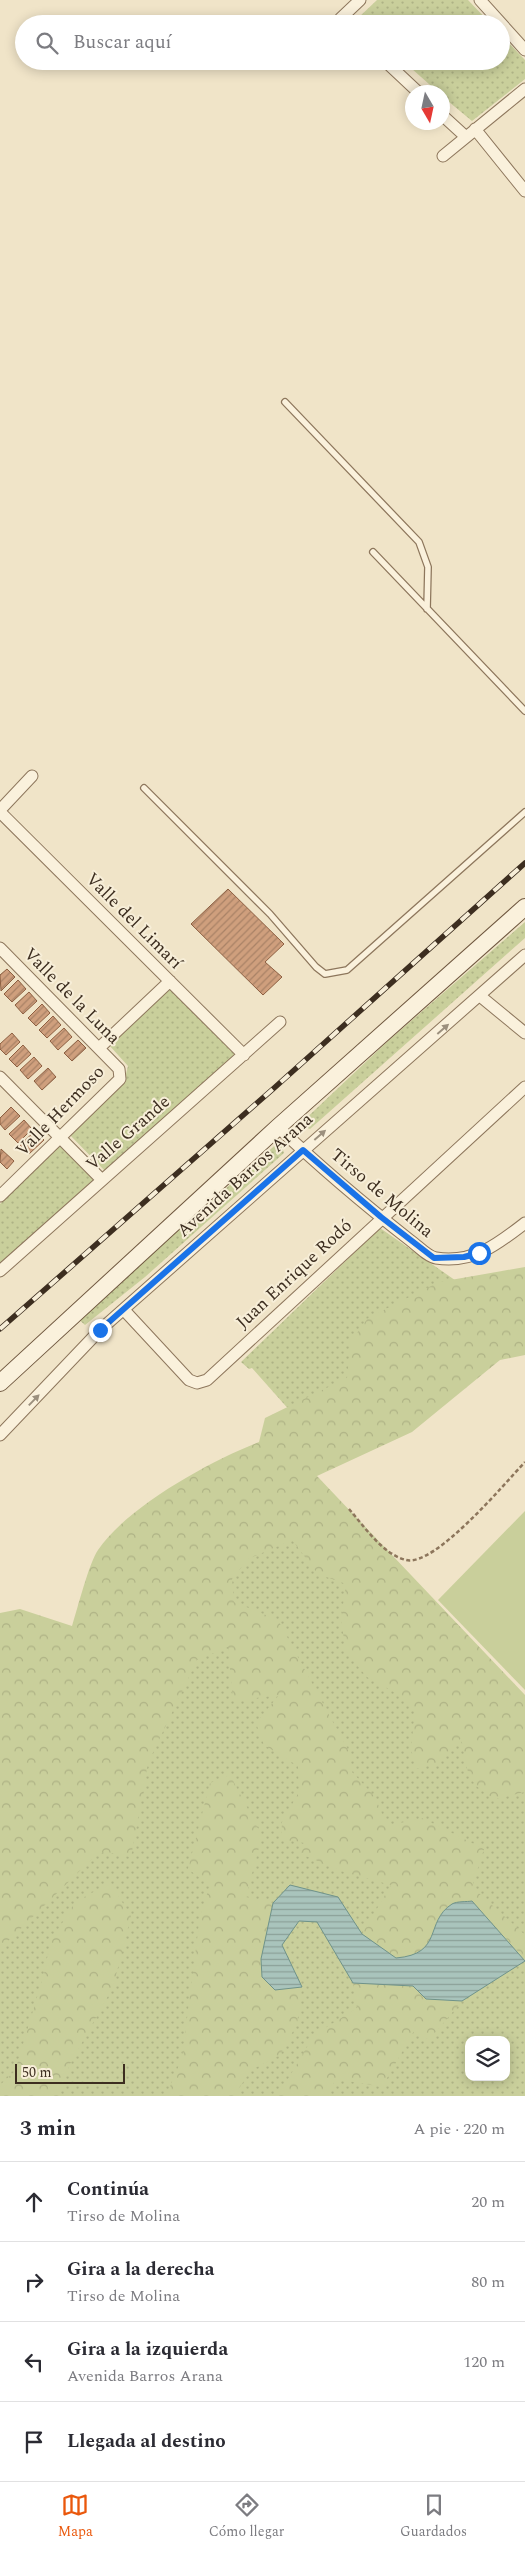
<!DOCTYPE html>
<html lang="es">
<meta charset="utf-8">
<style>
body{margin:0;font-family:Spectral,serif;background:#f7f7f7;color:#2b2b33}
.controls{position:absolute;right:15px;bottom:15px;display:grid;overflow:hidden;border-radius:10px;box-shadow:0 2px 12px #0003}
.controls button{width:45px;height:45px;display:grid;place-items:center;padding:0;border:0;border-bottom:1px solid #e1e1e2;background:#fff;color:#2b2b33;font:25px sans-serif}
.compass{position:absolute;left:405px;top:85px;width:45px;height:45px;border-radius:50%;background:#fff;box-shadow:0 2px 12px #0003;rotate:171deg}
.scale{position:absolute;left:15px;bottom:12px;width:110px;box-sizing:border-box;padding-left:5px;border:2px solid #3d2e20;border-top:0;font-size:14px;line-height:18px;white-space:nowrap;color:#3d2e20;-webkit-text-stroke:4px #f7eed8;paint-order:stroke}
.stop{position:absolute;width:15px;height:15px;margin:-11px;border:4px solid #1a73e8;border-radius:50%;background:#fff}
.stop.end{background:#1a73e8;border-color:#fff;box-shadow:0 1px 5px #0008}
.list{margin:0;padding:0;list-style:none}
h2{display:flex;justify-content:space-between;align-items:center;height:65px;margin:0;padding:0 20px;font-size:21px}
h2 small{font-size:16px;font-weight:400;color:#7c7c81}
.list li{display:grid;grid-template-columns:32px 1fr auto;gap:15px;align-items:center;box-sizing:border-box;height:80px;padding:0 20px;border-top:1px solid #e1e1e2}
.list b{display:block;font-size:19px;white-space:nowrap}
.list p{margin:0;font-size:16px;white-space:nowrap;color:#7c7c81}
.list em{font-size:16px;font-style:normal;color:#7c7c81}
.icon{flex:none;width:28px;height:28px;fill:none;stroke:currentColor;stroke-width:2;stroke-linecap:round;stroke-linejoin:round}
.map{position:relative;flex:none;width:525px;height:2096px;overflow:hidden}
.search{position:absolute;background:#fff;box-shadow:0 2px 12px #0003;left:15px;right:15px;top:15px;height:55px;display:flex;align-items:center;gap:12px;box-sizing:border-box;padding:0 18px;border-radius:28px;color:#7c7c81;font-size:19px}
.sheet{height:385px;background:#fff}
nav{display:flex;justify-content:space-around;align-items:center;box-sizing:border-box;height:70px;border-top:1px solid #e1e1e2;background:#fff;font-size:14px;color:#7c7c81}
nav a{display:grid;justify-items:center;gap:2px}
nav .on{color:#ea580c}
.map>svg:first-child{display:block}
.grass{fill:url(#grass-dots);fill-rule:evenodd}
.forest{fill:url(#forest-crowns)}
.pitch{fill:#c9cf9b}
.water{fill:url(#water-rules);stroke:#6f938a}
.building{fill:url(#building-hatch);stroke:#8d5f41}
.lines{fill:none;stroke-linecap:round;stroke-linejoin:round}
.service-casing{stroke:#8d765c;stroke-width:8}
.minor-casing{stroke:#8d765c;stroke-width:13}
.secondary-casing{stroke:#6f573f;stroke-width:18}
.path{stroke:#8d765c;stroke-width:2.5;stroke-dasharray:4 2.5;stroke-linecap:butt}
.service{stroke:#faf1dc;stroke-width:5.5}
.minor{stroke:#faf1dc;stroke-width:11}
.secondary{stroke:#faf1dc;stroke-width:16}
.rail-casing{stroke:#3d2e20;stroke-width:5.5}
.rail{stroke:#f7eed8;stroke-width:4;stroke-dasharray:11;stroke-linecap:butt}
.oneway{fill:#9c907e}
.route{stroke:#1a73e8;stroke-width:6}
.labels{text-anchor:middle;dominant-baseline:central;stroke-width:4;stroke-linejoin:round;paint-order:stroke}
.street-label{font-size:18px;fill:#3d2e20;stroke:#f7eed8}
</style>
<div class="map">
<svg width="525" height="2096" viewBox="0 0 525 2096">
<defs>
<pattern id="grass-dots" width="8" height="8" patternUnits="userSpaceOnUse" patternTransform="scale(1.25)"><rect width="8" height="8" fill="#c9cf9b"/><path d="M2 2h.1M6 6h.1" fill="none" stroke="#aeb285" stroke-width="1.8" stroke-linecap="round"/></pattern>
<pattern id="forest-crowns" width="20" height="18" patternUnits="userSpaceOnUse" patternTransform="scale(1.25)"><rect width="20" height="18" fill="#c9cf9b"/><path d="M2 6a3 3 0 1 1 6 0M12 15a3 3 0 1 1 6 0" fill="none" stroke="#aeb285"/></pattern>
<pattern id="water-rules" width="6" height="5" patternUnits="userSpaceOnUse" patternTransform="scale(1.25)"><rect width="6" height="5" fill="#a9c4bc"/><path d="M0 2.5h6" fill="none" stroke="#8ba098"/></pattern>
<pattern id="building-hatch" width="6" height="6" patternUnits="userSpaceOnUse" patternTransform="scale(1.25)"><rect width="6" height="6" fill="#cf9f7d"/><path d="M-1 1l2-2M0 6l6-6M5 7l2-2" fill="none" stroke="#a98266"/></pattern>
</defs>
<rect width="100%" height="100%" fill="#f0e4c8"/>
<path class="grass" d="M377,0H468L491,24H362L357,19Z
M501,35L525,60V79L472,121L443,97L442,92H438L403,61H501Z
M525,922V938L310,1129L299,1125L388,1041Z
M173,983L240,1051L105,1171L69,1134L124,1082L128,1066L109,1045Z
M63,1140L99,1177L0,1265V1204Z
M280,1141L284,1153L145,1277L85,1325L77,1318Z
M380,1228L485,1301L307,1430L252,1368L249,1369L241,1362Z
M219,1486L525,1706V2096H0V1798ZM469,2040H506V2077H469Z"/>
<path class="forest" d="M525,1267V1355L500,1360L412,1432L317,1476L525,1695V1792L496,1799C464,1783 468,1770 461,1738L438,1763L416,1769L411,1749L415,1711L394,1692L367,1677L346,1652L341,1620L346,1584L318,1574L292,1540L248,1559L232,1579L234,1602L278,1620L348,1750L352,1772L375,1797L387,1826L422,1818L484,1849L472,1887L525,1935V1959L472,1901L436,1923L430,1944L410,1957L396,1958L362,1934L391,1885L344,1872L301,1854L304,1843L281,1839L282,1822L299,1792L298,1766L264,1745L256,1723L279,1695L233,1701L228,1647L197,1660L148,1763L131,1857L106,1852L97,1854L0,1949V1613L20,1609L72,1626C78,1607 89,1563 98,1550C128,1506 210,1461 259,1442L265,1418L347,1378L351,1341L368,1318L439,1282Z
M230,1775L262,1836L246,1897L273,1903L261,1959L275,1990L302,1987L297,2024L280,2055L251,2070L234,2096H166L182,2058L200,1916L210,1885L188,1869L210,1783Z
M110,1883L131,1916L113,1987L70,2064L59,2096H0V2085L15,2071L44,1974L50,1943L75,1902Z
M353,1983L413,1986L426,1999L462,2001L429,2040L414,2031L382,2087L337,2079L323,2096H278L314,2035L357,2008Z"/>
<path class="pitch" d="M525,1511V1690L438,1600Z"/>
<path class="water" d="M290,1885L338,1897L362,1934L396,1958C444,1954 424,1922 452,1904C457,1901 467,1902 472,1901L525,1961L462,2001L426,1999L413,1986L353,1983L317,1922L299,1921L282,1945L302,1987L275,1990L262,1977L261,1959L273,1903Z"/>
<path class="building" d="M228,889L284,944L265,962L282,977L263,995L191,924Z
M7,969L15,977L1,991L0,975Z
M18,980L26,989L12,1002L4,994Z
M29,992L37,1001L23,1014L15,1005Z
M42,1004L50,1013L36,1026L28,1018Z
M53,1016L61,1025L47,1038L39,1030Z
M64,1028L72,1037L58,1050L50,1041Z
M12,1033L20,1042L6,1055L0,1049V1044Z
M78,1040L86,1048L72,1061L64,1053Z
M23,1045L31,1054L17,1067L9,1059Z
M34,1057L42,1066L28,1079L20,1070Z
M48,1068L56,1077L42,1090L34,1081Z
M11,1107L20,1116L5,1130L0,1124V1118Z
M24,1120L32,1129L18,1143L9,1134Z
M35,1131L44,1140L29,1154L20,1145Z
M1,1149L14,1161L7,1169L0,1162Z"/>
<g class="lines">
<defs>
<path id="service" d="M285,402L419,542L428,567L427,609
M373,552L525,711
M144,788L270,914L316,967L325,974L347,970L525,812"/>
<path id="minor" d="M480,0L525,50
M345,24L340,19L360,0
M385,61L418,92
M442,115L466,137
M475,129L525,191
M443,156L525,89
M0,810L32,776
M0,812L244,1055
M0,948L119,1069L120,1079L0,1196
M480,996L525,1033
M99,1048L170,981
M0,1077L102,1180
M278,1127C320,1167 365,1205 411,1241C418,1246 428,1257 436,1258C473,1264 498,1244 525,1223
M0,1271L280,1022
M124,1310L189,1380L197,1383L207,1380L525,1087
M0,1435L100,1330L525,955"/>
<path id="secondary" d="M0,1383L278,1127L525,907"/>
</defs>
<use href="#service" class="service-casing"/>
<use href="#minor" class="minor-casing"/>
<use href="#secondary" class="secondary-casing"/>
<path class="path" d="M349,1509C364,1526 382,1554 406,1560C435,1567 504,1484 525,1462"/>
<use href="#service" class="service"/>
<use href="#minor" class="minor"/>
<use href="#secondary" class="secondary"/>
<defs>
<path id="rail" d="M0,1329L273,1089L525,863"/>
</defs>
<use href="#rail" class="rail-casing"/>
<use href="#rail" class="rail"/>
</g>
<defs><path id="oneway-solid" d="M-6-.8H1V-3.2L6.5 0L1 3.2V.8H-6Z" transform="scale(1.25)"/></defs>
<g class="oneway">
<use href="#oneway-solid" transform="translate(443 1029) rotate(-41)"/>
<use href="#oneway-solid" transform="translate(320 1135) rotate(-41)"/>
<use href="#oneway-solid" transform="translate(34 1400) rotate(-46)"/>
</g>
<g class="lines">
<path class="route" d="M100,1330L303,1150L381,1217L434,1258L464,1257L479,1253"/>
</g>
<g class="labels">
<g class="street-label">
<text transform="translate(134 921) rotate(45)">Valle del Limarí</text>
<text transform="translate(72 996) rotate(45)">Valle de la Luna</text>
<text transform="translate(60 1111) rotate(-46)">Valle Hermoso</text>
<text transform="translate(128 1133) rotate(-41)">Valle Grande</text>
<text transform="translate(245 1175) rotate(-42)">Avenida Barros Arana</text>
<text transform="translate(382 1193) rotate(40)">Tirso de Molina</text>
<text transform="translate(294 1274) rotate(-43)">Juan Enrique Rodó</text>
</g>
</g>
</svg>
<div class="controls">
<button><svg class="icon" aria-label="layers" viewBox="0 0 24 24"><path d="M12 4l9 5-9 5-9-5zM3 14l9 5 9-5"/></svg></button>
</div>
<svg class="compass" viewBox="-18 -18 36 36"><path d="M0-13l5 13h-10z" fill="#e53935"/><path d="M0 13l5-13h-10z" fill="#7c7c81"/></svg>
<div class="scale">50 m</div>
<div class="stop" style="left:479px;top:1253px"></div>
<div class="stop end" style="left:100px;top:1330px"></div>
<div class="search"><svg class="icon" aria-label="search" viewBox="0 0 24 24"><circle cx="10" cy="10" r="6"/><path d="M15 15l6 6"/></svg>Buscar aquí</div>
</div>
<section class="sheet">
<h2>3 min<small>A pie · 220 m</small></h2>
<ul class="list">
<li><svg class="icon" aria-label="ahead" viewBox="0 0 24 24"><path d="M12 20V5M6 11l6-6 6 6"/></svg><div><b>Continúa</b><p>Tirso de Molina</p></div><em>20 m</em></li>
<li><svg class="icon" aria-label="right" viewBox="0 0 24 24"><path d="M7 20v-9h11M14 6l5 5-5 5"/></svg><div><b>Gira a la derecha</b><p>Tirso de Molina</p></div><em>80 m</em></li>
<li><svg class="icon" aria-label="left" viewBox="0 0 24 24"><path d="M17 20v-9H6M10 6l-5 5 5 5"/></svg><div><b>Gira a la izquierda</b><p>Avenida Barros Arana</p></div><em>120 m</em></li>
<li><svg class="icon" aria-label="arrive" viewBox="0 0 24 24"><path d="M6 21V4h12l-3 4 3 4H6"/></svg><div><b>Llegada al destino</b></div></li>
</ul>
</section>
<nav>
<a class="on"><svg class="icon" aria-label="map" viewBox="0 0 24 24"><path d="M3 6l6-2 6 2 6-2v14l-6 2-6-2-6 2zM9 4v14M15 6v14"/></svg>Mapa</a>
<a><svg class="icon" aria-label="directions" viewBox="0 0 24 24"><path d="M12 3l9 9-9 9-9-9zM9 14v-3h6M13 9l2 2-2 2"/></svg>Cómo llegar</a>
<a><svg class="icon" aria-label="saved" viewBox="0 0 24 24"><path d="M7 4h10v16l-5-4-5 4z"/></svg>Guardados</a>
</nav>
